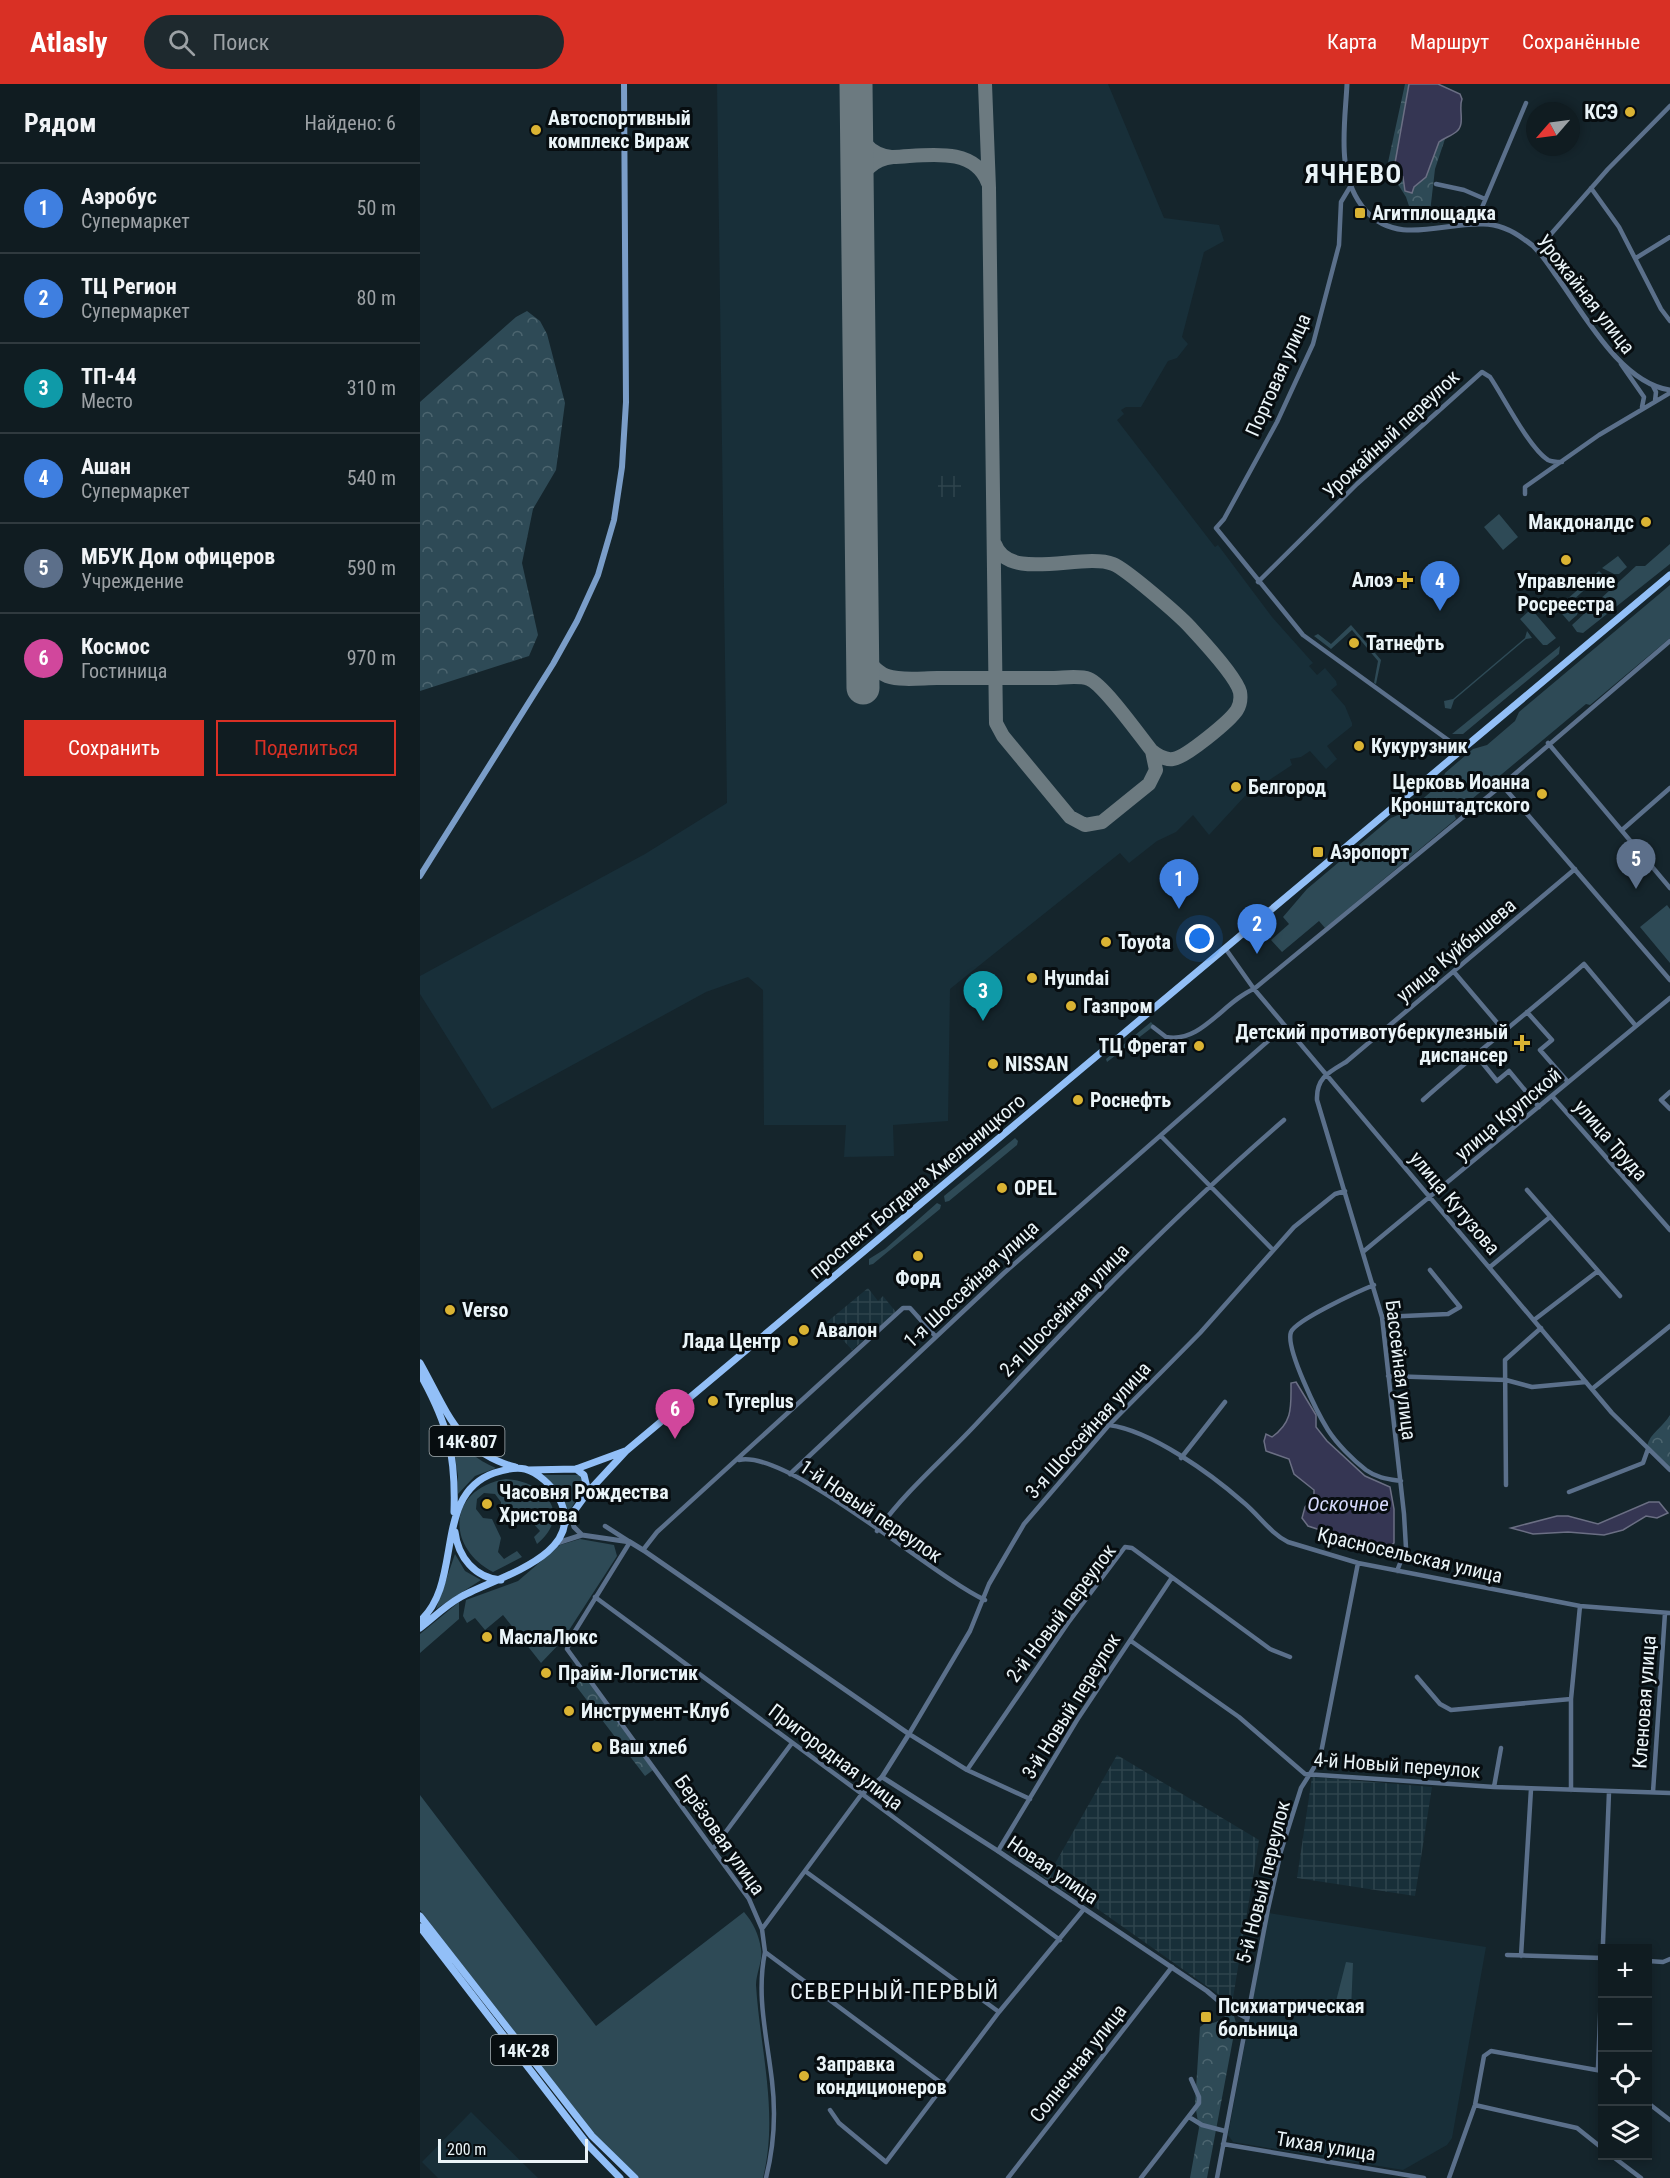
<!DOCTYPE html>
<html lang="ru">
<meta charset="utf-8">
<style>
body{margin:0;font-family:"Roboto Condensed",sans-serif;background:#1e292e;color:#f1f3f6}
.controls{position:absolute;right:18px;bottom:18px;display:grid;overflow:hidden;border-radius:0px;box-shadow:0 3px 9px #0003}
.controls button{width:54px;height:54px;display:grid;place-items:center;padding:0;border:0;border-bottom:2px solid #303a3f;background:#101c21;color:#f1f3f6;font:30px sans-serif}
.compass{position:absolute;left:1106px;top:18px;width:54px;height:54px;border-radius:50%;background:#101c21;box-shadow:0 3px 9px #0003;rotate:242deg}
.scale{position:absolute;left:18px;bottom:15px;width:150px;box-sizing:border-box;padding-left:6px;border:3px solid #eaf4f8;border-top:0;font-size:16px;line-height:21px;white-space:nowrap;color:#eaf4f8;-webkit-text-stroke:4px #070d10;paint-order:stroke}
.you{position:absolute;left:780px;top:855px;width:21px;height:21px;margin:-15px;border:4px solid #fff;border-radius:50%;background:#1a73e8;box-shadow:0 0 0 9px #1a73e833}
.badge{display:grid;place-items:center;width:39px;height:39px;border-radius:50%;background:#d93025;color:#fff;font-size:20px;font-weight:700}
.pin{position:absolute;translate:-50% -50px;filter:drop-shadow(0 2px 3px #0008)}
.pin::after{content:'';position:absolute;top:32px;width:21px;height:18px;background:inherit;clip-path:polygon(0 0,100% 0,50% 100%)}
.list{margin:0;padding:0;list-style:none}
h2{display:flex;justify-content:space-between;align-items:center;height:78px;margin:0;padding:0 24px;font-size:26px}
h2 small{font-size:20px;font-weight:400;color:#9ca1a5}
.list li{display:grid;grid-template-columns:39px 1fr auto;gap:18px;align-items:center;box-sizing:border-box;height:90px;padding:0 24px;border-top:2px solid #303a3f}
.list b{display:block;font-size:22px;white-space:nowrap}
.list p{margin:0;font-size:20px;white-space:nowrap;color:#9ca1a5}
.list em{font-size:20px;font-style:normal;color:#9ca1a5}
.actions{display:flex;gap:12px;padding:18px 24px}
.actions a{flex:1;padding:14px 0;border:2px solid #d93025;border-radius:0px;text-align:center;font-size:21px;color:#d93025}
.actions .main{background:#d93025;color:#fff}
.icon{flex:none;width:33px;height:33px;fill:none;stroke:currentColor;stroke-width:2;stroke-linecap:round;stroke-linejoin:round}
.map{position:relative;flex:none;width:1250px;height:2094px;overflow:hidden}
header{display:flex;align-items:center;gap:36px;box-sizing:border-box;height:84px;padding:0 30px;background:#d93025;color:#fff}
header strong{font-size:28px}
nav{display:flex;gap:33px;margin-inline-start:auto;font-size:21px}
.search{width:420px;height:54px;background:#1e292e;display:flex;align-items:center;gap:15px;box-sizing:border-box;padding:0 21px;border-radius:33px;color:#9ca1a5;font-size:22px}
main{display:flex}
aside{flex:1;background:#101c21}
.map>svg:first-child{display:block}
.built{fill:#182f39}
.industrial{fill:url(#industrial-grid)}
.grass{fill:#2e4a56}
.forest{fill:url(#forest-crowns)}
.water{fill:#353653;stroke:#6b6f84;stroke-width:1.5}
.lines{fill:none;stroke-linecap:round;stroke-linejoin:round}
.taxiway{stroke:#6c7a80;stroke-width:14}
.runway{stroke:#6c7a80;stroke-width:33}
.minor{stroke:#5b708b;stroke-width:4.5}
.tertiary{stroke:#5b708b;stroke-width:5}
.secondary{stroke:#7a9dc8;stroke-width:6}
.primary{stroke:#92bff7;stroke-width:7}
.poi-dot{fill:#dab333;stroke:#070d10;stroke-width:2}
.labels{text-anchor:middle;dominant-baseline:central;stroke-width:6;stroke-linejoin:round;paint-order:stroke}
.shield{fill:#070d10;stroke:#a6afb2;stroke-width:1.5}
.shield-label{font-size:18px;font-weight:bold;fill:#eaf4f8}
.poi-label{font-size:20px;font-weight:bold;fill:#eaf4f8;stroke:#070d10;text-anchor:start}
.street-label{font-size:20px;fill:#eaf4f8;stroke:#070d10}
.water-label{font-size:21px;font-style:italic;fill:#d5d8fb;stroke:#070d10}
.quarter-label{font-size:22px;letter-spacing:1.5px;fill:#eaf4f8;stroke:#070d10}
.district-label{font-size:26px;font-weight:bold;letter-spacing:1.5px;fill:#eaf4f8;stroke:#070d10}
</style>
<header>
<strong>Atlasly</strong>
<div class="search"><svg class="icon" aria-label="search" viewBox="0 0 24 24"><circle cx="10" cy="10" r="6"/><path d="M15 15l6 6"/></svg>Поиск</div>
<nav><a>Карта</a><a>Маршрут</a><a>Сохранённые</a></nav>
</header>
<main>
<aside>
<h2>Рядом<small>Найдено: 6</small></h2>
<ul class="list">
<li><span class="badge" style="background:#3f7fe0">1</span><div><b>Аэробус</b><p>Супермаркет</p></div><em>50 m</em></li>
<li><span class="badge" style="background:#3f7fe0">2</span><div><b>ТЦ Регион</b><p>Супермаркет</p></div><em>80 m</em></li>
<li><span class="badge" style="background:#0f9aa8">3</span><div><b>ТП-44</b><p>Место</p></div><em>310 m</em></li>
<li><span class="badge" style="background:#3f7fe0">4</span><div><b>Ашан</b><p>Супермаркет</p></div><em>540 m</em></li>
<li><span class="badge" style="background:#5c6f8a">5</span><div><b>МБУК Дом офицеров</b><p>Учреждение</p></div><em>590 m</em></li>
<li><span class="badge" style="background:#d1479c">6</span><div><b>Космос</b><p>Гостиница</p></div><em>970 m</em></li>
</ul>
<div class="actions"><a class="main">Сохранить</a><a>Поделиться</a></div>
</aside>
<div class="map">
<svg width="1250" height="2094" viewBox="0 0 1250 2094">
<defs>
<pattern id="industrial-grid" width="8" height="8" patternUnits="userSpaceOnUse" patternTransform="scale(1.5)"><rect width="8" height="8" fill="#182f39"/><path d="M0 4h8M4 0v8" fill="none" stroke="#2e444d"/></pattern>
<pattern id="forest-crowns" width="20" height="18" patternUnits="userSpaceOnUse" patternTransform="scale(1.5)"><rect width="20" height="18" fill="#2e4a56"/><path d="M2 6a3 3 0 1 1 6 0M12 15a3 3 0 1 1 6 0" fill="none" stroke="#4c656f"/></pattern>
</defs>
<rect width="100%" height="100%" fill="#15252c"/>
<path class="built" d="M297,0H688L744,134L799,141L804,157L784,168L762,253L768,260L757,274L748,277L721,323H706L701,326L704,330L697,336L795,463L798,461L852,533L893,579L889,582L897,591L905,584L916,597L917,601L911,606L925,622L932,639V642L907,662L917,675L906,685L890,667L881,673L870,675L872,681L825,712L789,751L773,731L756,748L737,757L709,779L700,769L530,905L528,1037L473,1041L474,1072L424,1073L426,1041H344L343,906L328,893L286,908L72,1025L0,910V892L225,770L307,719Z
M849,1829L1066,1863L1032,2054L1027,2061L983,2086L813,2058L808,2051Z
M51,2028L118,2094H18L2,2078Z"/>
<path class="industrial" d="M518,392H541V413H518Z
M448,1204L458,1217L463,1212L476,1228L432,1266L407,1238Z
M697,1671L839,1756L812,1920L655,1809L639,1805L598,1774L604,1765L633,1783Z
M892,1693L1012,1703L995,1812L877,1794Z"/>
<path class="grass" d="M1079,430L1098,453L1083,466L1064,443Z
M1250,460V480L1163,549L1157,548L1152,541L1216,482H1225Z
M1198,472L1207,483L1199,490H1194L1182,484Z
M1179,487L1182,490L1151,518L1158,527L1157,531L1149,538L1137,524Z
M1250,501V554L1170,621L1166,620L1034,730L1036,735L905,844L899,837L862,868L851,856L869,840L863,833L887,805L971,734L990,726L1022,698L1025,689L1053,665L1067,661L1095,637L1099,628Z
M1109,527H1113L1136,554L1127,561H1123L1100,535Z
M931,541L961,576L956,600L954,599L958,577L932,546L911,565L894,552L898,550L911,560Z
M1107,547L1112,554L1106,555L1034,616L1031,625L1025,624L1024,617L1033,615L1105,554Z
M1140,562L1139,570L1043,650H1032Z
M1247,821L1250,825V879L1220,843Z
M731,938L734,942L687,978L686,975Z
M595,1054L598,1057L597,1061L529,1117L525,1118L524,1112Z
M517,1119L521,1121L520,1125L453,1180L449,1181V1175L465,1165Z
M31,1347C44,1364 56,1376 76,1384L55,1392L38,1410V1392Z
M121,1391H160L165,1401L149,1428L139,1407Z
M86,1395C125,1397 153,1430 117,1460L114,1453L120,1447L113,1439H98L81,1427V1418L75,1410L64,1409L57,1415L56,1425L63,1434L72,1435L81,1454L78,1468L84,1475L97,1467L102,1473L73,1488C24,1462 29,1404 86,1395Z
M160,1455L194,1461L197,1472L142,1557L121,1579L83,1531L65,1546L55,1534L47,1539L43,1532L46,1516L98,1497L140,1461Z
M35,1470L45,1487L61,1496L16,1525Z
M39,1518V1535L0,1569V1550Z
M0,1711L176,1942L324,1828C333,1838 339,1851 341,1865C343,1877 336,1889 336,1901C340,1965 359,2030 343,2094H219L170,2047L0,1826Z
M926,1878L933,1879L931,1926L914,1925Z"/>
<path class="forest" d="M985,0H989L988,10L975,79L986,105C1017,96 1005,67 1026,52L1015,85L1009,137H1002L992,131L986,113L967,83Z
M107,227L120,237L127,250L145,319L136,386L113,425L102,479L118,551L109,572L0,607V318L96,233Z
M1250,1331V1385L1227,1362C1230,1349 1243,1343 1250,1331Z
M164,1590L233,1686L225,1692L156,1602Z
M807,1930L814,1932L816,1939L787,2094H770L779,2044L775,2020L780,1943L788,1937L793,1939L801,1936Z"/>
<path class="water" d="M989,0H1018L1040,10L1042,15C1038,25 1046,41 1036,48C1031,52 1024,54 1019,58L1006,93L994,103L992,109L985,107L983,93L975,79Z
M876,1298L896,1331V1343L907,1357L945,1392L970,1403L974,1425V1459L966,1466L940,1467L919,1452L888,1442L882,1434L885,1423L894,1412V1406L874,1390L869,1375L846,1367L844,1357L846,1350L852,1353C873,1338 871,1323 871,1299Z
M1229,1418H1239L1248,1429L1237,1434L1226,1432L1203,1446L1184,1451L1148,1448L1113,1450L1091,1444L1137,1432H1148L1178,1440Z"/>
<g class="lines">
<path class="taxiway" d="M437,34C438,55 449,70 471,73
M437,108C441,88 453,75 473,73C505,72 554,61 568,99
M575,460C588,499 663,468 693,480C706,485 759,531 770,543C782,556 816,592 820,608C821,614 820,621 817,626C810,637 765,674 753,675C745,676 738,672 732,667
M443,561C447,575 453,586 467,592C482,597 502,594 517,594C556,594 594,594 632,594C643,594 659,591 669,595C684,601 720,652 732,667L736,686L729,700L682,738L665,741L650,733L583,652L576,639L569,104L565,0"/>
<path class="runway" d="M436,0L443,604"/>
<path class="minor" d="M1016,100L1044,106L1065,115
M930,103L921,118L919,161L893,260L857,338L804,435L796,444L883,551L1042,666
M1171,104L1199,143L1241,225L1250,237
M1055,140L1106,19
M1117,166L1188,85L1250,22
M1216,174L1250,153
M1201,280L1224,313L1222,323
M1233,302L1236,308L1235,317
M1105,410V403L1179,351L1250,309
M838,498L937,400L1062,288L1070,293C1083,312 1109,364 1128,376C1132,378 1137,378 1142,378
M1128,659L1250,804
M1082,701L1250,896
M1202,746L1250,704
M805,864L834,905L1192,1329L1250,1386
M1034,888L1085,948
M1107,928L1132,956L1120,966L1148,998
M733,943L746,953C781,960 804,917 834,905L1082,701L1250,557
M1056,971L1077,997L1089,987L1119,1023
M1250,1008L1241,1016L1250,1025
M1132,1012L1250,1146
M1003,1016C1055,969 1111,927 1164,880L1216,942
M741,1052L853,1166
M1107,1106L1200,1212
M944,1167L1250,914
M1070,1183L1130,1133
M954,1201C939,1207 876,1236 871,1248C865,1264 898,1330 908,1346C917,1360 933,1376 946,1386C957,1394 968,1395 981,1397
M962,1233L1028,1230L1040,1223L1010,1186
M1114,1236L1178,1187
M968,1292L1086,1296L1112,1303L1166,1298
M1172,1305L1250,1242
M689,1341C732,1347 791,1390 823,1418C839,1431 850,1449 868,1458L938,1479L1160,1522L1250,1529
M761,1374L805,1318
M319,1376C368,1365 511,1491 565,1516
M370,1390L584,1189L865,942
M1086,1401L1085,1276L1121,1244
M1149,1408L1223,1379L1228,1365
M185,1442L210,1458L155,1547L147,1565L329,1815L342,1845L345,1868L524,2001
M457,1447C486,1406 525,1374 559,1337C657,1232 755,1130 864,1036
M223,1466L237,1448L483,1224H490L516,1253
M977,1487L986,1464L984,1430L962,1233L897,1016C896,994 909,988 926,978L1155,785
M175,1513L640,1856
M711,1557L819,1633L885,1690L1074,1703L1250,1709
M997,1593L1020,1620L1031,1626L1151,1615
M547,1686L648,1539L705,1463L712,1464L850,1565L870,1573
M1074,1703L1081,1664
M1151,1706V1615L1160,1522
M1233,1708L1245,1529
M610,1715L547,1686L489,1650L550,1547L569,1500L604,1440L689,1341L780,1249L874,1143L915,1110L925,1107
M293,1765L372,1659
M578,1767L657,1636L751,1495
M385,1787L579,1928
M342,1845L441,1711L462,1693
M345,1868C336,1912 347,1953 352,1997C356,2030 354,2062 346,2094
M1087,1871L1182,1874
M1101,1872L1111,1705
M1228,1877L1243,1878L1250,1875
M1178,1984L1189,1708
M1228,2019L1250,2036
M1055,2021L1157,2044L1182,2064
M410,2026L419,2039L466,2078L579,1928L664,1825
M769,2033L782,2041L805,2047
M803,2060L1004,2094
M1192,2072L1221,2094
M588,2094L752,1883
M721,2094L779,2019V2013L771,1995
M797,2094L848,1825L861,1767L881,1704L900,1674L938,1479
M1029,2094L1055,2021L1064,1972L1071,1967L1182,1987"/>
<path class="tertiary" d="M927,0C925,42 915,92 946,127C977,162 1024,138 1063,140C1078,140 1093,147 1105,156C1118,164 1126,177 1135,190C1163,228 1200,299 1250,306
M151,1432L154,1443L162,1451
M134,1460L162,1451L210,1458L223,1466L489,1650L462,1693L578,1767L787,1907L806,1923L827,1934"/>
<path class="secondary" d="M0,792L133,580L157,537L178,491L194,436L202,383L206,318L204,0"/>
<path class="primary" d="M0,1279C26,1325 38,1368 95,1383
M0,1290C28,1340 36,1371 34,1428
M156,1385L164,1391L168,1408
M108,1386L156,1385L205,1367
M144,1441L168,1408L206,1367L1250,491
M35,1448C38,1473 55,1494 81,1496
M0,1537C44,1498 12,1411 74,1389C83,1386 96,1383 105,1385C118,1388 133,1403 139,1414C170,1472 72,1494 39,1514C25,1522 13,1534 0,1544
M0,1832L172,2052L215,2094
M0,1843L168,2061L200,2094"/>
</g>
<g class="poi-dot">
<circle cx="1210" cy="28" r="6"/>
<circle cx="116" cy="46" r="6"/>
<rect x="934" y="123" width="12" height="12" rx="3"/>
<circle cx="1226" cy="438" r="6"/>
<circle cx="1146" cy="476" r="6"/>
<path d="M982 487h6v6h6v6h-6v6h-6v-6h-6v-6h6z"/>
<circle cx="934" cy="559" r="6"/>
<circle cx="939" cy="662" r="6"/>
<circle cx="816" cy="703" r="6"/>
<circle cx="1122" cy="710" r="6"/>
<rect x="892" y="762" width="12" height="12" rx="3"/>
<circle cx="686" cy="858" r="6"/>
<circle cx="612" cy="894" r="6"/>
<circle cx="651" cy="922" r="6"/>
<path d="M1099 950h6v6h6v6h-6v6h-6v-6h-6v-6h6z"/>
<circle cx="779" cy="962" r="6"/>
<circle cx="573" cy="980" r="6"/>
<circle cx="658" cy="1016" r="6"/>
<circle cx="582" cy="1104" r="6"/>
<circle cx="498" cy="1172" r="6"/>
<circle cx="30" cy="1226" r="6"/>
<circle cx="384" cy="1246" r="6"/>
<circle cx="373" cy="1257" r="6"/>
<circle cx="293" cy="1317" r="6"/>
<circle cx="67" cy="1420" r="6"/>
<circle cx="67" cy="1553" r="6"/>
<circle cx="126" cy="1589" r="6"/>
<circle cx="149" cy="1627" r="6"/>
<circle cx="177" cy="1663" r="6"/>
<rect x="780" y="1927" width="12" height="12" rx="3"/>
<circle cx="384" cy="1992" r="6"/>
</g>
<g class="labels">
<g class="shield">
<rect x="9.5" y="1342" width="75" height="30" rx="4.5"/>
<rect x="71" y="1951" width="66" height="30" rx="4.5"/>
</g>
<g class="shield-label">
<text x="47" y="1357">14К-807</text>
<text x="104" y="1966">14К-28</text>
</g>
<g class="poi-label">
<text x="1198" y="28" text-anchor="end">КСЭ</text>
<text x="128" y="34">Автоспортивный<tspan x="128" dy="23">комплекс Вираж</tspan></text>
<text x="952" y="129">Агитплощадка</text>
<text x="1214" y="438" text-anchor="end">Макдоналдс</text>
<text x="973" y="496" text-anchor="end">Алоэ</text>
<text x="1146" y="497" text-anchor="middle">Управление<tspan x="1146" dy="23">Росреестра</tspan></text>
<text x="946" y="559">Татнефть</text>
<text x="951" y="662">Кукурузник</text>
<text x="1110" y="698" text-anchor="end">Церковь Иоанна<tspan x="1110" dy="23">Кронштадтского</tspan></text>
<text x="828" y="703">Белгород</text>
<text x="910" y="768">Аэропорт</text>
<text x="698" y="858">Toyota</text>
<text x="624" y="894">Hyundai</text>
<text x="663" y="922">Газпром</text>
<text x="1088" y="948" text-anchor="end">Детский противотуберкулезный<tspan x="1088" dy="23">диспансер</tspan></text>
<text x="767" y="962" text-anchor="end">ТЦ Фрегат</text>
<text x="585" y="980">NISSAN</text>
<text x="670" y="1016">Роснефть</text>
<text x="594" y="1104">OPEL</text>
<text x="498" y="1194" text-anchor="middle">Форд</text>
<text x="42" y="1226">Verso</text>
<text x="396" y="1246">Авалон</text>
<text x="361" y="1257" text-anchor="end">Лада Центр</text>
<text x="305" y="1317">Tyreplus</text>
<text x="79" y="1408">Часовня Рождества<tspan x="79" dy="23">Христова</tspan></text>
<text x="79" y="1553">МаслаЛюкс</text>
<text x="138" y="1589">Прайм-Логистик</text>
<text x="161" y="1627">Инструмент-Клуб</text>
<text x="189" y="1663">Ваш хлеб</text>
<text x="798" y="1922">Психиатрическая<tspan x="798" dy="23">больница</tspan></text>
<text x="396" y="1980">Заправка<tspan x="396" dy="23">кондиционеров</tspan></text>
</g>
<g class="street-label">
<text transform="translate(1166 210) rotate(52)">Урожайная улица</text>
<text transform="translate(858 291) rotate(-66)">Портовая улица</text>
<text transform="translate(971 350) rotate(-43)">Урожайный переулок</text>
<text transform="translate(1036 866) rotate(-40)">улица Куйбышева</text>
<text transform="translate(1088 1030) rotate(-40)">улица Крупской</text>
<text transform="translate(1191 1056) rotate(49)">улица Труда</text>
<text transform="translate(497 1102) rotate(-40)">проспект Богдана Хмельницкого</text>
<text transform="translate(1035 1119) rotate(50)">улица Кутузова</text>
<text transform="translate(551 1200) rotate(-43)">1-я Шоссейная улица</text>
<text transform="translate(644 1226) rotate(-46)">2-я Шоссейная улица</text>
<text transform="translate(981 1286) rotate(83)">Бассейная улица</text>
<text transform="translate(668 1346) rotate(-48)">3-я Шоссейная улица</text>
<text transform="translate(451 1427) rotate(34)">1-й Новый переулок</text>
<text transform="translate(990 1471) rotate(13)">Красносельская улица</text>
<text transform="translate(641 1529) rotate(-53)">2-й Новый переулок</text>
<text transform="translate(1224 1618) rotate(-86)">Кленовая улица</text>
<text transform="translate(651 1622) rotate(-58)">3-й Новый переулок</text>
<text transform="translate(416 1673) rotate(37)">Пригородная улица</text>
<text transform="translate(977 1681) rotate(4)">4-й Новый переулок</text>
<text transform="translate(300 1751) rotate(55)">Берёзовая улица</text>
<text transform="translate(633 1786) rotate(34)">Новая улица</text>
<text transform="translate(843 1798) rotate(-76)">5-й Новый переулок</text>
<text transform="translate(658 1979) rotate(-52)">Солнечная улица</text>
<text transform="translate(906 2062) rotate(9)">Тихая улица</text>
</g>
<g class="water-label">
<text x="928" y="1420">Оскочное</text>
</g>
<g class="quarter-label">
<text x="475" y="1907">СЕВЕРНЫЙ-ПЕРВЫЙ</text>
</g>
<g class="district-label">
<text x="934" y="90">ЯЧНЕВО</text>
</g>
</g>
</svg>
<div class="controls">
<button>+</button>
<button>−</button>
<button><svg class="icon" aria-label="locate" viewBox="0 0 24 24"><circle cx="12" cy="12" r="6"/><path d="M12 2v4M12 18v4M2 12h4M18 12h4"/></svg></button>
<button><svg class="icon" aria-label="layers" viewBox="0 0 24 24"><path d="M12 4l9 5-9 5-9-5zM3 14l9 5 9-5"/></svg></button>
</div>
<svg class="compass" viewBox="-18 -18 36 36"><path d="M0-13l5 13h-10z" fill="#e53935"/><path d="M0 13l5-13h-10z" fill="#9ca1a5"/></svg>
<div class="scale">200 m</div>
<div class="you"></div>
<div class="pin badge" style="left:759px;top:825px;background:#3f7fe0">1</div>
<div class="pin badge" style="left:837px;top:870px;background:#3f7fe0">2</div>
<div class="pin badge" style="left:563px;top:937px;background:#0f9aa8">3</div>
<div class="pin badge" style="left:1020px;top:527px;background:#3f7fe0">4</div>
<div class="pin badge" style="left:1216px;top:805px;background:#5c6f8a">5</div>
<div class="pin badge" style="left:255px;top:1355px;background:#d1479c">6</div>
</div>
</main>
